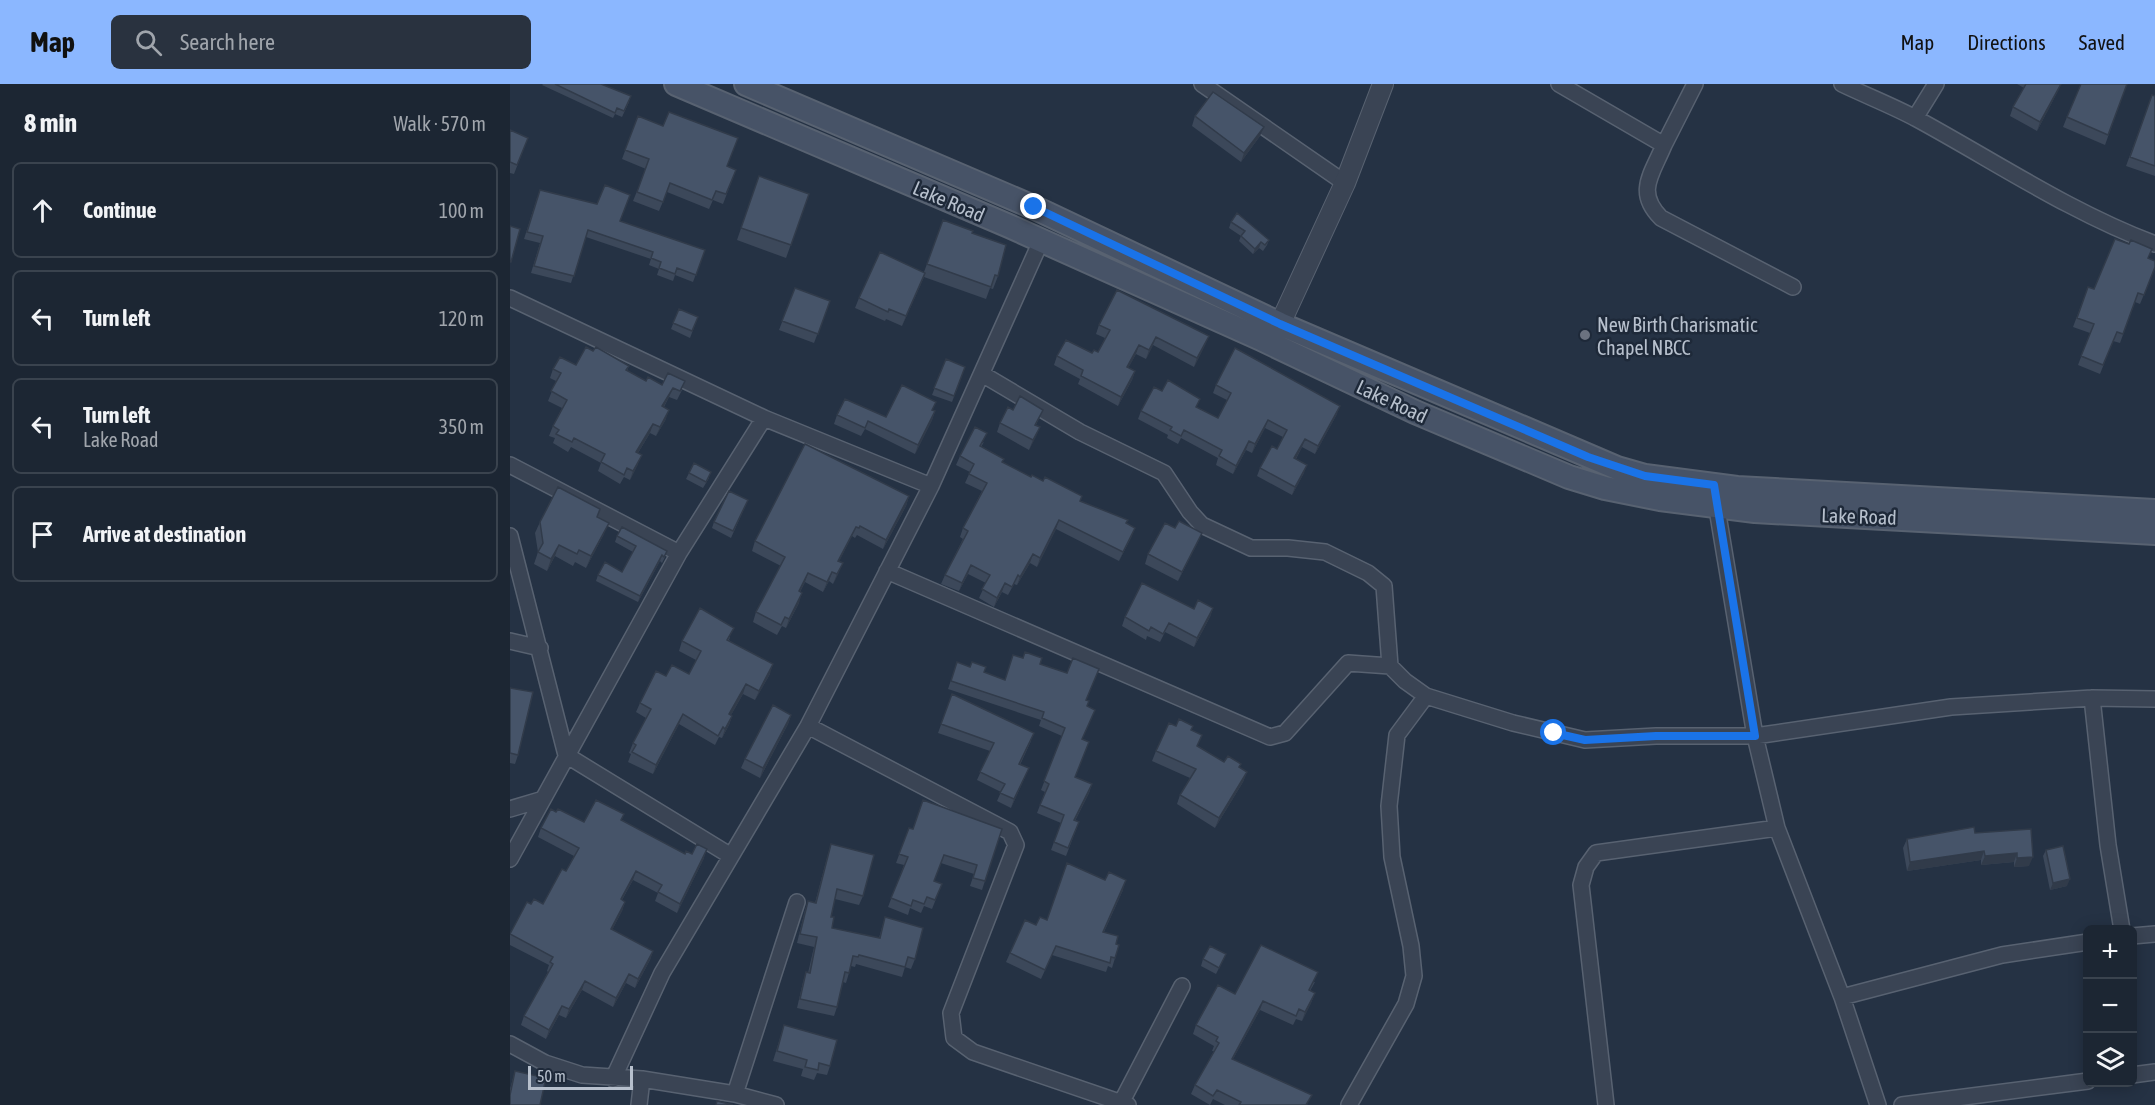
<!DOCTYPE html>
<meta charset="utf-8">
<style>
body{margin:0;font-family:"Asap Condensed",sans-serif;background:#29323f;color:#f1f3f6}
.controls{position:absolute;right:18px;bottom:18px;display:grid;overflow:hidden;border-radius:9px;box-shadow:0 3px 15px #0003}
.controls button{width:54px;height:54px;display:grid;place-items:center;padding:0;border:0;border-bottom:2px solid #3a434e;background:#1c2633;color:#f1f3f6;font:30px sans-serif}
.scale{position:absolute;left:18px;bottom:15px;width:105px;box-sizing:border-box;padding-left:6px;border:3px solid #b7c0cd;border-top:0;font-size:16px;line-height:21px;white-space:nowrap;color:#b7c0cd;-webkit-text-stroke:4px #1e2939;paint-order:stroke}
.stop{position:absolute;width:18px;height:18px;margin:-14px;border:4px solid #1a73e8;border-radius:50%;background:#fff}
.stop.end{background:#1a73e8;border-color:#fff;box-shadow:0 2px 6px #0008}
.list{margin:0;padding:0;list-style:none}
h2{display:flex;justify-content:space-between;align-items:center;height:78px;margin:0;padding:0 24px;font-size:26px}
h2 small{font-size:20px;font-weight:400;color:#a0a5ac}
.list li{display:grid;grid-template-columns:39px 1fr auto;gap:18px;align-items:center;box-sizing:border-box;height:96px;margin:0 12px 12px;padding:0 12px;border:2px solid #3a434e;border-radius:9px}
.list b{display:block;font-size:22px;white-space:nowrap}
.list p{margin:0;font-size:20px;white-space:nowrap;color:#a0a5ac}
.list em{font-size:20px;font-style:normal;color:#a0a5ac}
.icon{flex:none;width:33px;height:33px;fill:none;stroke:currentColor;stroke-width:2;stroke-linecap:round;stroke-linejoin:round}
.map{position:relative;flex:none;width:1645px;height:1021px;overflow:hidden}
header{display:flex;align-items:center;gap:36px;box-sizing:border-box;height:84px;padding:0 30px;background:#8bb7ff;color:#111}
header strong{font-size:28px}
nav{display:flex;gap:33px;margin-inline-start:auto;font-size:21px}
.search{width:420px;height:54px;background:#29323f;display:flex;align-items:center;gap:15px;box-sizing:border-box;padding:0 21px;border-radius:9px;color:#a0a5ac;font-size:22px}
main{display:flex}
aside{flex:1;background:#1c2633}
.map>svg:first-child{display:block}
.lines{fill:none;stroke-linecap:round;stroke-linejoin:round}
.minor-casing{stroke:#586271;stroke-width:18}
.tertiary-casing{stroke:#586271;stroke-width:22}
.secondary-casing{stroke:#586271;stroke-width:26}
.minor{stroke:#3a4454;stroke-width:15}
.tertiary{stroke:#3a4454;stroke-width:20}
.secondary{stroke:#475367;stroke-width:22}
.wall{fill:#3c485a}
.shaded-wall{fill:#313b4a}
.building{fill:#465469;stroke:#313b4a;stroke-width:1.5}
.route{stroke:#1a73e8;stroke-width:8}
.worship-dot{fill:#6b7280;stroke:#1e2939;stroke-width:2}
.labels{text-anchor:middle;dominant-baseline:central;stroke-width:5;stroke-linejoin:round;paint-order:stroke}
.street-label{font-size:20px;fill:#b7c0cd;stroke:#1e2939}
.poi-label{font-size:20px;fill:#b7c0cd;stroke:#1e2939;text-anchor:start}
</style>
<header>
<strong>Map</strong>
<div class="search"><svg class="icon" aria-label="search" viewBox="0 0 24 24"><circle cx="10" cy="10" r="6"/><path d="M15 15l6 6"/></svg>Search here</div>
<nav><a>Map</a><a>Directions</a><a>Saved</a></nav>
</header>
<main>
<aside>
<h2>8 min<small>Walk · 570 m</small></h2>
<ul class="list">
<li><svg class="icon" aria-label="ahead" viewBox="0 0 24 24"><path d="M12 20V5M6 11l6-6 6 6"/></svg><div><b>Continue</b></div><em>100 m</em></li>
<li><svg class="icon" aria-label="left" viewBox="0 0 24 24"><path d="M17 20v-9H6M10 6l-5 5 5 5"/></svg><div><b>Turn left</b></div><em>120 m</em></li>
<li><svg class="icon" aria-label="left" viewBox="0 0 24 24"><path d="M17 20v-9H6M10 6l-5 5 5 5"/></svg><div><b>Turn left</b><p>Lake Road</p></div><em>350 m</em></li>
<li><svg class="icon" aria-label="arrive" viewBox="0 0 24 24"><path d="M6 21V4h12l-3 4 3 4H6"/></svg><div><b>Arrive at destination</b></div></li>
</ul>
</aside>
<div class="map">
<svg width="1645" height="1021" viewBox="0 0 1645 1021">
<rect width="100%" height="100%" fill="#253244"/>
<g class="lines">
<defs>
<path id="minor" d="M692,0L835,99
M1049,0L1154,61C1142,90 1125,108 1151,134L1283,203
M1332,0C1357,12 1383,22 1407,35C1486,78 1560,128 1645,160
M1405,34L1426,0
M1154,61L1185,0
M0,214L254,334L421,402
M472,290L570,348L654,389L680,428L692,441L741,464H778L815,468L858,489L874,502L880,582L895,597L916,612L1003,639L1075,656L1146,652H1245L1441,623L1582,614L1645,615
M0,381L169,469
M1205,413L1245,652L1267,744L1332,913L1368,1021
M0,452L56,671L221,772
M377,487L760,653L775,649L838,579L880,582
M0,557L30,564
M1582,614L1598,761L1612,846
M298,642L500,748L506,761L441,929L444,954L463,968L618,1021
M0,725L30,716
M0,775L169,469L254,334
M1622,852L1645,850
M1332,913L1492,871L1578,858
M0,960L35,979L72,991L132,995L225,1010L266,1021
M1622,991L1645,988
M103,995L152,889L298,642L421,402L531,157
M225,1010L287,818
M129,1021L132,995
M610,1021L672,902
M839,1021L896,920L904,892L901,862L882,773L879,722L887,651L916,612
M1096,1021L1071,801L1076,783L1086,769L1267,744
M1392,1021L1578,997"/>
<path id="tertiary" d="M770,240L835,99L873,0"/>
<path id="secondary" d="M166,0L499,142L751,255L905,328L1059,393L1095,404L1150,415L1245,427L1645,449
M236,0L523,123L770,240L1107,384L1135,392L1227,404L1645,427"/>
</defs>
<use href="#minor" class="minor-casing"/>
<use href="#tertiary" class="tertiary-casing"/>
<use href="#secondary" class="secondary-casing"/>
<use href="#minor" class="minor"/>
<use href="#tertiary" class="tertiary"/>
<use href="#secondary" class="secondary"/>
</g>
<path class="wall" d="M33,0H91L119,18L112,33L105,30L103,34L32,1Z
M1507,0H1551L1548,7L1527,47L1500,32L1503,23L1514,4Z
M1617,0L1595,61L1553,43L1557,33Z
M1642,11L1645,12V92L1616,82Z
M128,32L217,82L226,86L213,120L203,116L199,125L157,108L149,127L123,117L136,85L112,75Z
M685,32L750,52L731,78L682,42Z
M0,46L18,54L4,90L0,89Z
M249,92L299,110L276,174L227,156Z
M27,114L110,137L195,166L183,198L165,191L163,197L147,191L149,185L139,181L141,175L76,153L61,199L21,189L30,159L14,155Z
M433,136L462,149L488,192L483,205L480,204L476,215L414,193L392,242L376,235L375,237L345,224L349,214L414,188Z
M721,138L759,156L757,161L753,167L749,164L743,170L729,157L731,152L719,144Z
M1639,174L1645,184L1630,220L1625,218L1610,259L1603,257L1590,290L1568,281L1580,249L1563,243L1578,203L1584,205Z
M285,204L320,217L304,259L269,246Z
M169,225L188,233L180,254L161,245Z
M589,241L699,252L695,261L684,283L643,261L636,275L626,270L618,284L625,287L622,296L608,322L568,300L570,295L544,281L547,272L582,269L588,268L595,254L586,250Z
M83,267L119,282L117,287L136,297L172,306L167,316L159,313L154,323L156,335L146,352L140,349L128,369V380L120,396L114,393L110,400L88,387L91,379L61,363L58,368L43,359L45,354L39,352L43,342L52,324L38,317L46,297L40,294L43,285L66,281Z
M436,275L455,283L442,318L422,311Z
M706,301L827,330L805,370L792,363L786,375L794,389L782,411L747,392L750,384L767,365L773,353L755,344L742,369L736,366L723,390L706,381L708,374L671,354L668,360L657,354L658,351L628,335L631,327L687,324L708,334L717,316L703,309Z
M422,326L425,327L422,336L405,370L355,345L351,352L324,340L327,331L376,333Z
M503,326H533L526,341L530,343L519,366L487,348L490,339Z
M474,358L471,363L492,378L521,393L616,439L622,452L609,477L546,445L527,483L520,479L507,501L504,500L498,511L492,508L484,523L469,514L476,499L458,490L449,507L431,500L435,491L453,455L450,453L453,444L472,407L455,399L460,388L446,381L450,372Z
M179,389L199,394L193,404L176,395Z
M399,412L396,422L373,465L347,451L345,454L342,452L329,477V488L323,500L319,497L313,508L295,498L290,508L289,519L276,544L272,542L267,551L243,538L246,528L271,482L242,467L245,457Z
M238,416L221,454L202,444L204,438Z
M87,433L94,450L76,484L65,478L63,482L45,472L37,487L24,480L28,468L25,449L30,438Z
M665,444L692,449L688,458L668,497L635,480L638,470Z
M107,452L155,473L152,479L150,477L128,518L86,497L88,491L112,488L123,468L105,458Z
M703,524L700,533L684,563L655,548L650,558L637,552L636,556L612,542L615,533Z
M220,553L219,556L260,590L245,616L233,610L221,631L222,632L219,641L212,654L209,653L205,661L169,640L143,690L118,678L121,670L119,669L123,659L136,634L126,628L130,619L156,592L179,590L186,576L169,567L172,557Z
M447,578L494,596L530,580L576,616L577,622L585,626L572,655L565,693L582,700L579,709L565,737L569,738L556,772L541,766L551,739L527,729L535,708L531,706L552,652L529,642L531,636L438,605Z
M0,604L8,671L5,680L0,679Z
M442,610L521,657L510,681L519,684L501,724L487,717L491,708L467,696L480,667L428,649Z
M281,631L278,640L250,694L231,684L235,675Z
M666,642L681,646L688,662L714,678L729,684L737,688L733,698L705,744L667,720L670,711L680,694L642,677L646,667Z
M46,728L74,738L112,736L175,770H182L194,774L167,829L145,817L148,809L123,796L112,816L115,818L112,827L102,846L143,867L140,876L125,904L116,899L103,923L72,906L56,934L49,931L36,955L11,941L14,932L38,888L37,887L39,881L0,861V851L17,818L21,820H33L56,787L64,772L28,753L31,744Z
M399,744L403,745H492L472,806L460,802L464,790L431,779L424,797L432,800L422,825L414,822L411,829L400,824L398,831L378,823L394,781L386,779Z
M1521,745L1519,782L1504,783V778L1471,781V776L1397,787L1393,764L1397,755Z
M321,760L353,812L349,821L325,815L321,833L322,844L369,854L375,833L405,875L401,885L395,883L392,893L346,880L345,883L341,882L336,899L333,898L327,923L324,932L287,924L293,898L296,888L298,889L304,863L287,859L295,826L298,817L305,819L318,770Z
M1536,766L1557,802L1540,806L1533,772Z
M613,806L594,848L606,860L609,861L602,884L598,882L596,888L542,871L531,895L496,878L500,869L526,841Z
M716,870L706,890L691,882L693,875Z
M805,898L800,907L805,909L801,919L792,937L786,935L783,941L750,926L723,975L798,1021H715L703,1015L700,1021L681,1010L685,1001L704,967H702L704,962L683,950L686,941L725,910Z
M274,941L320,982L317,991L307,989L304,996L291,992L293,985L263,977Z
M5,987L0,1021V1005Z"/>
<path class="shaded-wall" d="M1551,0L1548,7L1527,47L1530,38Z
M754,43L750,52L731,78L734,69Z
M751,158L749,164L743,170L745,165Z
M415,189L412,198L392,242L396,232Z
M699,252L695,261L684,283L687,274Z
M646,253L643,261L636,275L639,266Z
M629,261L626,270L614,292L617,283Z
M625,287L622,296L608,322L611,313Z
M163,304L159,313L149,331L152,322Z
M830,322L827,330L805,370L808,362Z
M159,326L156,335L146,352L150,343Z
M425,327L422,336L405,370L408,361Z
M758,336L755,344L742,369L745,360Z
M143,340L140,349L123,377L126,368Z
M530,343L526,353L519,366L523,356Z
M795,355L792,363L782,382L784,374Z
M739,357L736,366L723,390L726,382Z
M132,371L128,380L120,396L123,387Z
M797,381L794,389L782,411L785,403Z
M399,412L396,422L373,465L376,456Z
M549,436L546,445L527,483L530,474Z
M99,439L94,450L76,484L81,472Z
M346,443L342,452L325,486L328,477Z
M625,444L622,452L609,477L613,468Z
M692,449L688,458L668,497L672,488Z
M49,461L45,472L37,487L41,475Z
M523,470L520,479L507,501L510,493Z
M152,471L150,477L128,518L130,512Z
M333,479L329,488L323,500L327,490Z
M461,481L458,490L449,507L452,499Z
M322,488L319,497L313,508L317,498Z
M298,489L295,498L285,517L289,507Z
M495,499L492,508L484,523L487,514Z
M292,509L289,519L276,544L279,535Z
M703,524L700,533L684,563L687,554Z
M263,580L260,590L245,616L249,607Z
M236,600L233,610L216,640L219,630Z
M173,630L169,640L143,690L146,681Z
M281,631L278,640L250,694L253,684Z
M222,632L219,641L212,654L215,645Z
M519,684L515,693L501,724L504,715Z
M737,688L733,698L705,744L709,734Z
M582,700L579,709L561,744L564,736Z
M197,765L194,774L167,829L170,820Z
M1474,767L1471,776L1397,787L1400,778Z
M1507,769L1504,778L1471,781L1475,772Z
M1523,773L1519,782L1504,783L1507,774Z
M126,787L123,796L107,824L111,815Z
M1560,795L1557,802L1540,806L1543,799Z
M616,796L613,806L589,857L593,848Z
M115,818L112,827L98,854L101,845Z
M143,867L140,876L125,904L128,895Z
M119,890L116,899L103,923L106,914Z
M75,897L72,906L56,934L59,925Z
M805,909L801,919L792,937L795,928Z
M753,917L750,926L718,984L722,975Z
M52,922L49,931L36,955L39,946Z"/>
<path class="building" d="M45,0H91L121,12L114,27L107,24L105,29Z
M1516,0H1551L1530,38L1503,23Z
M1571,0H1617L1598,51L1557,33Z
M703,8L754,43L734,69L685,32Z
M1642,11L1645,12V82L1620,73Z
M159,28L228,54L217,82L226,86L216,110L206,107L202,116L160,99L153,118L127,108L139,75L115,66L128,32L153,42Z
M0,46L18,54L7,81L0,78Z
M249,92L299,110L281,161L231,144Z
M95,101L120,111L110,137L195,166L186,191L167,184L165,190L149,184L151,178L141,174L143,168L78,146L64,192L24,182L33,152L17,148L30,106L87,120Z
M727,129L759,156L755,161L751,158L745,165L731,152L735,147L721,138Z
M433,136L463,147L462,149L496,161L488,192L485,191L481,203L417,180Z
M0,142L10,145L1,178H0Z
M1605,155L1619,160L1621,156L1642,165L1638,174L1645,177V183L1634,211L1628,209L1613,250L1607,248L1593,281L1571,272L1584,240L1567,234L1578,203L1584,205Z
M370,168L415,189L396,232L379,225L378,228L349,214Z
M285,204L320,217L308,250L272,237Z
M607,206L699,252L687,274L646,253L639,266L629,261L617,283L625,287L611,313L571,292L573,286L547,272L556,256L582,269L584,266L588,268L600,246L589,241Z
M169,225L188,233L182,247L163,239Z
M76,263L83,267L86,263L119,282L116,286L136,297L138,293L152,301L158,289L175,297L170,307L163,304L152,322L159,326L150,343L143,340L126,368L132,371L123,387L117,384L114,391L91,378L95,370L64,354L62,358L46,350L49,346L43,342L57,316L41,307L51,289L43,285L50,273L66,281Z
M725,264L830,322L808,362L795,355L784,374L797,381L785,403L750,384L762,362L767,365L777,346L758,336L745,360L739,357L726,382L709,372L712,366L674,346L671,352L660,346L662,343L631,327L644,303L652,307L658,296L690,315L686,323L708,334L721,309L706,301Z
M436,275L455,283L444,312L424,304Z
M392,301L426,318L422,326L425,327L408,361L358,337L355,344L327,331L335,315L376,333Z
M510,312L533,326L525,341L530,343L523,356L490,339L498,323L503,326Z
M465,343L477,349L470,362L494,375L492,378L521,393L522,391L533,397L535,393L572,412L570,417L618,436L616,439L625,444L613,468L549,436L530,474L523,470L510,493L508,491L502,503L495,499L487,514L472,505L480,491L461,481L452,499L435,491L458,447L453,444L477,399L459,390L464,380L450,372Z
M295,360L399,412L376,456L350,442L349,444L346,443L328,477L333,479L327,490L322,488L317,498L298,489L289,507L292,509L279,535L275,533L271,541L246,528L275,473L245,457Z
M184,379L201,388L196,398L179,389Z
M48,403L90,425L87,433L99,439L81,472L69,466L67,470L49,461L41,475L28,468L33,459L30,438Z
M219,407L238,416L223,447L204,438Z
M669,437L692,449L672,488L638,470L655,439L665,444Z
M112,443L157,467L154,473L152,471L130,512L88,491L95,478L112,488L126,462L107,452Z
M632,499L684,525L688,516L703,524L687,554L659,539L653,550L641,543L639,547L615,533Z
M190,524L224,544L217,556L263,580L249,607L236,600L219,630L222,632L215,645L213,643L208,652L173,630L146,681L122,668L126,661L123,659L141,625L130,619L146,587L156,592L162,581L179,590L191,567L172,557Z
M515,568L532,574L530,580L557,589L563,574L589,585L576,616L579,617L577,622L585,626L572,655L579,658L565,693L582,700L564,736L569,738L558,764L544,758L554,731L530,721L539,700L534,697L555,644L532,634L534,628L441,597L447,578L460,583L462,578L476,583L474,588L495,596L503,571L513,574Z
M0,604L23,608L8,671L0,669Z
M442,610L524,649L509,680L519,684L504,715L490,709L495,700L470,688L484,659L431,640Z
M263,621L281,631L253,684L235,675Z
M669,635L683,642L681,646L692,651L687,662L714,678L718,672L731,680L729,683L737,688L709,734L670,711L686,685L646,667L659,639L666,642Z
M86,716L114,730L111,736L175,770L176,767L182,770L187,760L197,765L170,820L148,808L152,801L126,787L111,815L115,818L101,845L143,867L128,895L119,890L106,914L75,897L59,925L52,922L39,946L14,932L43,880L40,878L43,873L0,850L17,818L21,820L24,815L33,820L52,785L56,787L69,764L31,744L41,725L46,728L48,725L74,738Z
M413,716L492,745L475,797L463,794L467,781L434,771L424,797L432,800L425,816L417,813L414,820L403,816L401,822L381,814L398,773L389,770L399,744L403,745Z
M1464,743L1465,749L1521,745L1523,773L1507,774V769L1475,772L1474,767L1400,778L1397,755Z
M321,760L364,771L353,812L327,805L321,833H324L322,844L370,854L375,833L413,844L405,875L398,873L395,883L349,871L348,873L343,872L339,889L335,888L327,923L290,915L296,888L300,889L307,853L290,850L298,817L306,819Z
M1553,762L1560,795L1543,799L1536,766Z
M557,779L595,796L599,788L616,796L593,848L608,852L606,860L609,861L605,874L601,873L600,879L546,862L535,886L500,869L515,836L526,841L530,833L537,836Z
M751,861L808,888L799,906L805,909L795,928L789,925L786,932L753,917L722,975L802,1011L796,1021H729L731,1018L707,1006L703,1012L685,1001L709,959L706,957L708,953L686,941L708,901L725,910Z
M700,862L716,870L709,884L693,875Z
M274,941L327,956L320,982L309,979L308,986L295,983L297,976L267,967Z
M5,987L36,994L30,1021H0V1011Z
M207,1017L223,1021H206Z"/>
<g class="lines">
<path class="route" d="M524,123L770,240L1078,373L1135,392L1204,401L1245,652H1146L1075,656L1044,649"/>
</g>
<circle class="worship-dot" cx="1075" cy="251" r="6"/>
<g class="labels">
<g class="street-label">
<text transform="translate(439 117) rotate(23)">Lake Road</text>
<text transform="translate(882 317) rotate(25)">Lake Road</text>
<text transform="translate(1349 432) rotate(2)">Lake Road</text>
</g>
<g class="poi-label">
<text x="1087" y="240">New Birth Charismatic<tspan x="1087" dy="23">Chapel NBCC</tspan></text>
</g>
</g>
</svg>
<div class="controls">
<button>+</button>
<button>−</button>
<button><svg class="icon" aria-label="layers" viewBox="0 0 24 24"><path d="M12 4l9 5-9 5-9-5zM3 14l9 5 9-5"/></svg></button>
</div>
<div class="scale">50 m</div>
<div class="stop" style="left:1044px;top:649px"></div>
<div class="stop end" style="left:524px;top:123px"></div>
</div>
</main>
